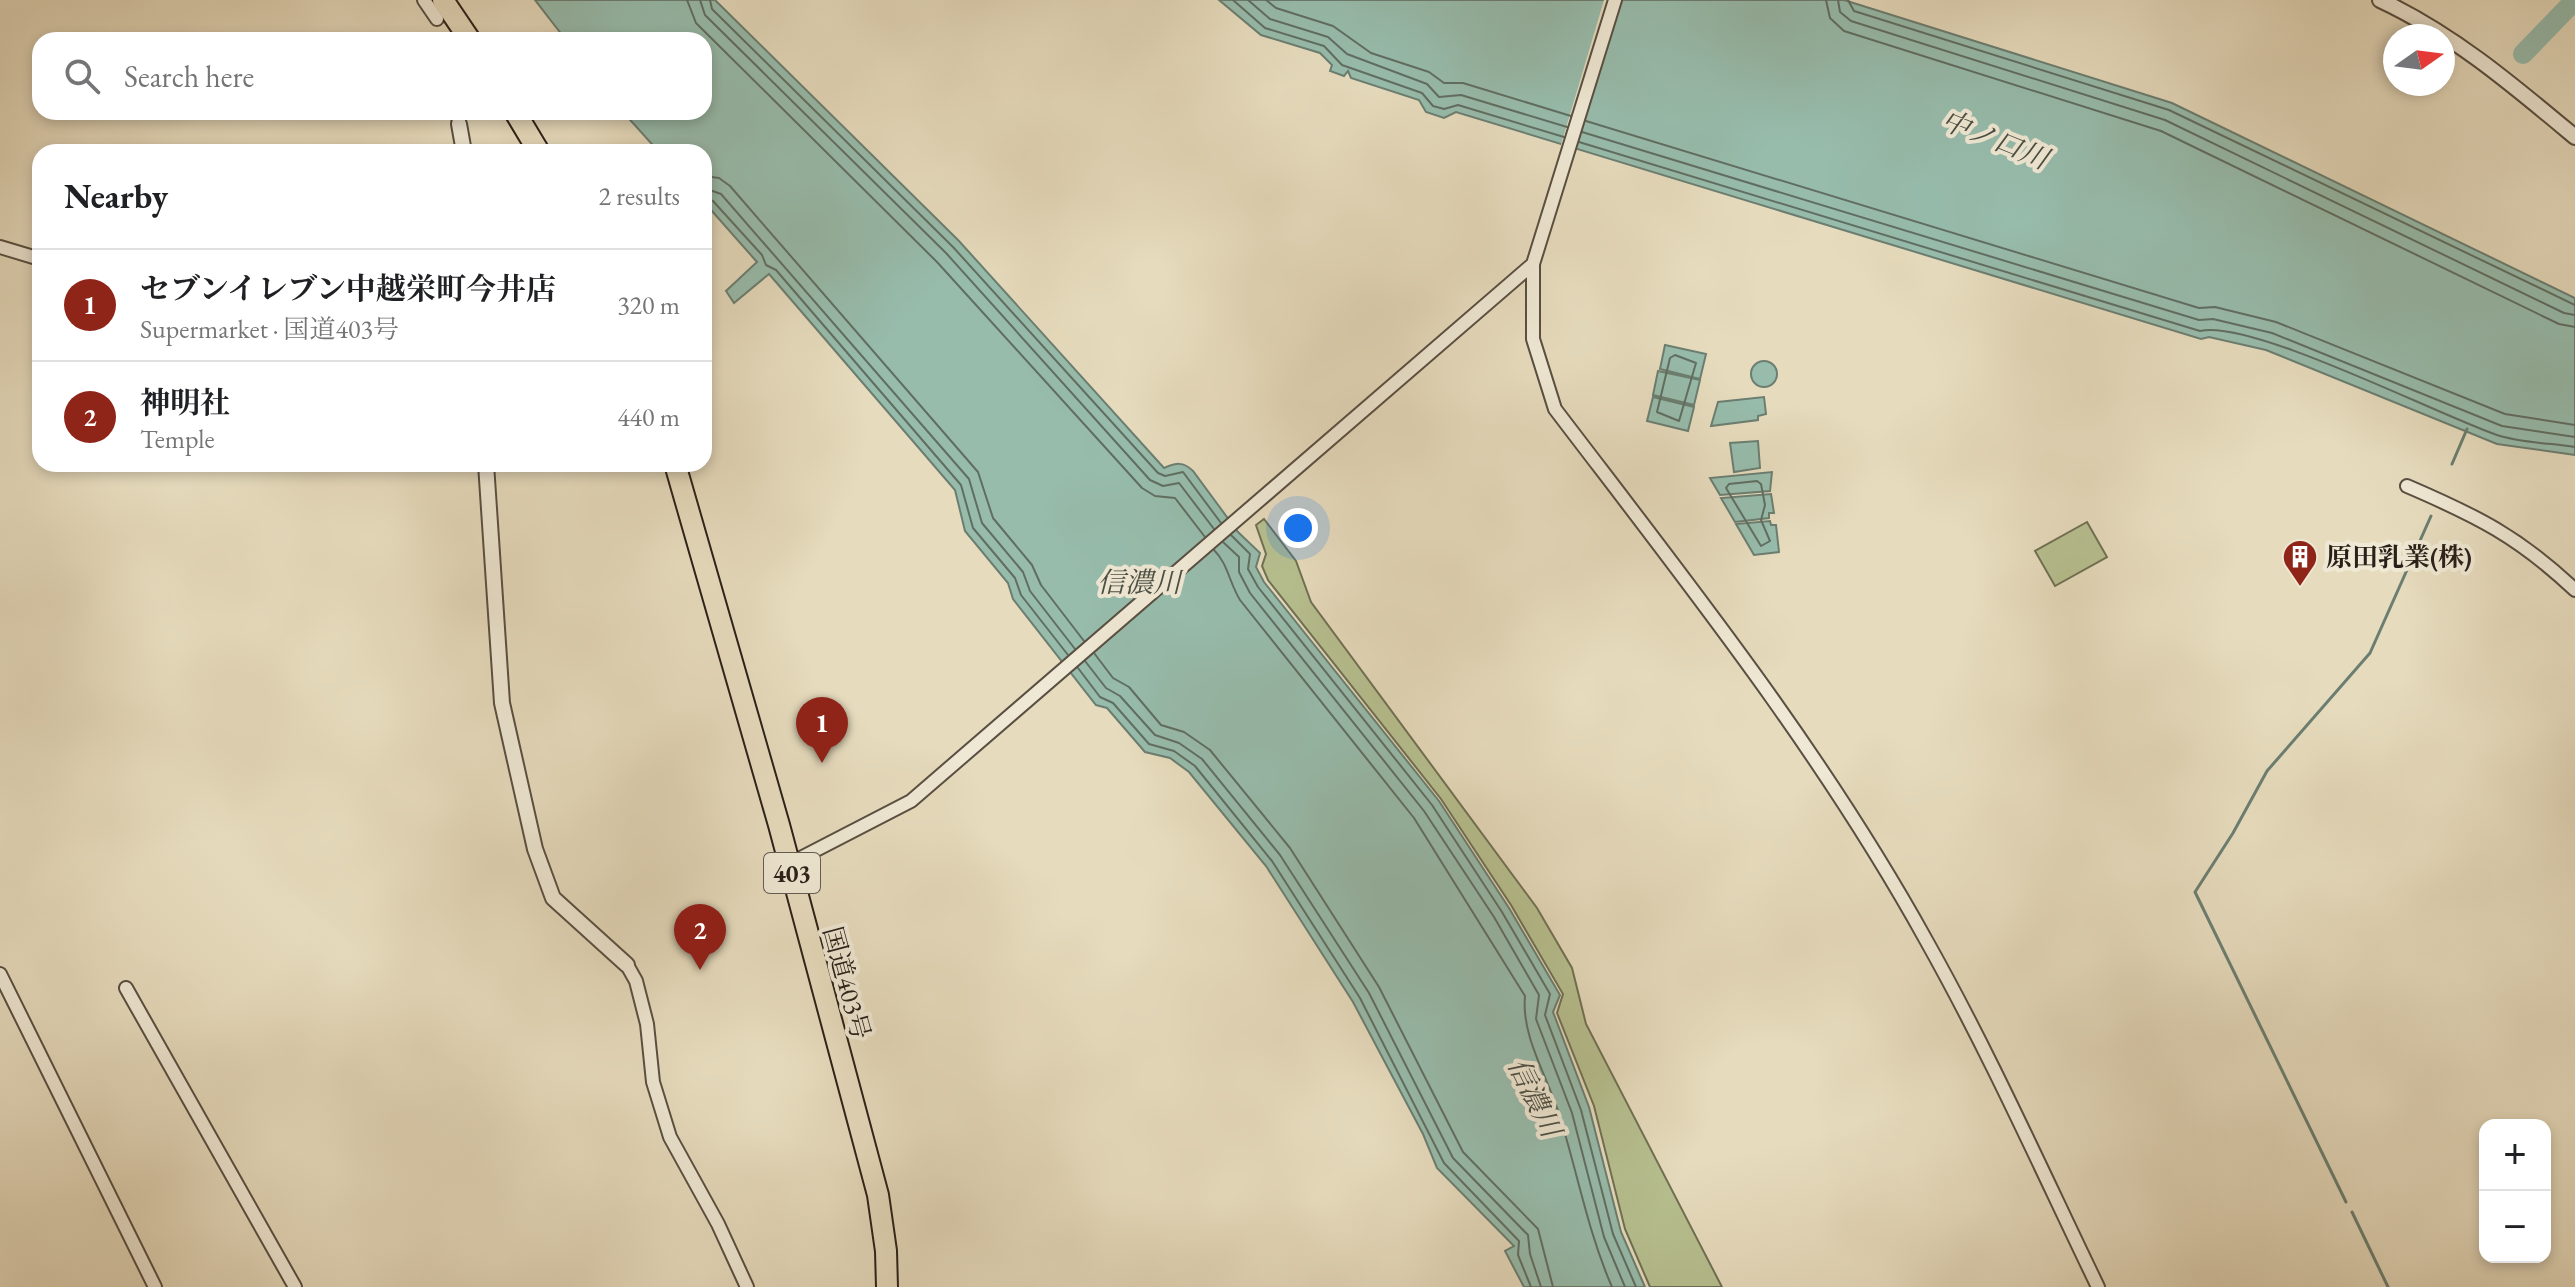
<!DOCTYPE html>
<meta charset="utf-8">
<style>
body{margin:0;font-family:"EB Garamond","Noto Serif JP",serif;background:#f6f6f6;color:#202124}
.controls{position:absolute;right:24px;bottom:24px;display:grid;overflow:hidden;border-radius:16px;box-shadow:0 4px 12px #0003}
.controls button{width:72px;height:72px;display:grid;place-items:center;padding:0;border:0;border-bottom:2px solid #e0e0e0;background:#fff;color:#202124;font:40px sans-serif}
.compass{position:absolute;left:2383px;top:24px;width:72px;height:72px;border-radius:50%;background:#fff;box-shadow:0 4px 12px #0003;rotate:76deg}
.you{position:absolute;left:1298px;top:528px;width:28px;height:28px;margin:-20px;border:6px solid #fff;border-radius:50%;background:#1a73e8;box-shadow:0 0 0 12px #1a73e833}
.badge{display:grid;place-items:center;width:52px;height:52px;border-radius:50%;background:#8f2418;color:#fff;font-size:26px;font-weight:700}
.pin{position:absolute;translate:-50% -66px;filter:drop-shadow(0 2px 4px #0008)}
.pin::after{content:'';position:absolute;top:42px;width:28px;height:24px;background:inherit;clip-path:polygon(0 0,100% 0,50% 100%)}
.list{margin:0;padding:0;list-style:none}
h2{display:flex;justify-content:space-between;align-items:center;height:104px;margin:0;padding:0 32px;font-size:34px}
h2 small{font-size:26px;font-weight:400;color:#757577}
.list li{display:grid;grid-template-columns:52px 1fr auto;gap:24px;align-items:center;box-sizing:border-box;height:112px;padding:0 32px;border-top:2px solid #e0e0e0}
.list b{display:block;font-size:30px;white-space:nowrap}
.list p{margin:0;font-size:26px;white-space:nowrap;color:#757577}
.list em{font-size:26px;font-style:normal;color:#757577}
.icon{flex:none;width:44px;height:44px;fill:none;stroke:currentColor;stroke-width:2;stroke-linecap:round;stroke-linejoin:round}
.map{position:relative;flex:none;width:2575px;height:1287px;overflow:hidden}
.search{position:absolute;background:#fff;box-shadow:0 4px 12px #0003;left:32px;top:32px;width:680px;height:88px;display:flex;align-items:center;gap:20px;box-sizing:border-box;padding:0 28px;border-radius:24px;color:#757577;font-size:30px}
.panel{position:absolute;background:#fff;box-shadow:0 4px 12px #0003;left:32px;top:144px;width:680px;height:328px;border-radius:24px}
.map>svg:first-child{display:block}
.green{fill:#b7c090;stroke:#707054;stroke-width:2}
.water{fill:#97bcac;stroke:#6b7e71;stroke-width:2}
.pier{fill:#e6dbbd}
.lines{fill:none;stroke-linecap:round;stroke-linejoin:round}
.shore{stroke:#606e62;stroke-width:2}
.stream{stroke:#6b7e71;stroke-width:3}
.river{stroke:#97bcac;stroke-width:20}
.minor-casing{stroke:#594f42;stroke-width:16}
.tertiary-casing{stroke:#594f42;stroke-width:18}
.trunk-casing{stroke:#2a2019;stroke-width:24}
.minor{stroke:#efe8d4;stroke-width:12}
.tertiary{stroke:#efe8d4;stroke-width:14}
.trunk{stroke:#e6dbbd;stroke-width:20}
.labels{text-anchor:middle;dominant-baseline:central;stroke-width:8;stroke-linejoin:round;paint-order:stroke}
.shield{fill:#efe8d4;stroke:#655c51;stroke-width:2}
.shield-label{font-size:24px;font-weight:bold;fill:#2a2019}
.poi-label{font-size:26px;font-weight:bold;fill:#2a2019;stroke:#efe8d4;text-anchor:start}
.street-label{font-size:26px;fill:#2a2019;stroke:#efe8d4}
.water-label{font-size:28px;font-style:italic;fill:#4b4f45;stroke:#efe8d4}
</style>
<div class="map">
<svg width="2575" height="1287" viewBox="0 0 2575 1287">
<rect width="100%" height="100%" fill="#e6dbbd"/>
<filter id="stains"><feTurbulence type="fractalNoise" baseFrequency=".0025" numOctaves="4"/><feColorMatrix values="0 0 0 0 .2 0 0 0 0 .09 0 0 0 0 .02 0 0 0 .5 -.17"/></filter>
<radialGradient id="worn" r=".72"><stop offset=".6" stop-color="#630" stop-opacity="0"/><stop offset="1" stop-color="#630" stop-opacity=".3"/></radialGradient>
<path class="green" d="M1264,519L1296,561L1311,602L1537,908L1572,968L1586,1024L1722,1287H1650L1625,1229L1594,1106L1557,1013L1563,994L1511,905L1441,799L1268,580L1262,566L1266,554L1256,525Z
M2087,522L2107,557L2055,586L2035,551Z"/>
<path class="water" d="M535,0H715L959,241L1164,468C1176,463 1183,461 1193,471L1238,532L1260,553L1256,567L1264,582L1439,801L1509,908L1560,995L1553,1012L1589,1107L1621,1232L1645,1287H1524L1505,1251L1514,1246L1437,1168L1423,1134L1353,1002L1266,866L1189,772L1170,758L1145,752L1107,708L1096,705L1013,599L1008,583L965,531L955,490L769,274L734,303L726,291L757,262L704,202V152H659L623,112H704V40H566Z
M1219,0H1844L2172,103L2575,298V455L2497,444L2266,350L2209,337L2201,339L1456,112L1444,118L1426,112L1419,100L1351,78L1348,71L1344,76L1330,71L1332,65L1320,53L1261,35Z
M1665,345L1706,354L1700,379L1660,369Z
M1751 374a13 13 0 1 1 26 0a13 13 0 1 1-26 0Z
M1658,371L1700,380L1694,405L1653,395Z
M1653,397L1694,407L1688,431L1647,421Z
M1764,397L1766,414L1758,416V420L1711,426L1718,402Z
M1758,441L1760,468L1734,472L1730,443Z
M1772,472L1770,491L1720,495L1710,478Z
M1771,494L1774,513H1769V518L1735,522L1721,498Z
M1770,521L1771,525H1776L1779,552L1754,555L1736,524Z"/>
<path class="pier" d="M1604,0H1621L1575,153L1560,148Z"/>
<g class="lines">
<path class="shore" d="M687,0L696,23L937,262L1142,488L1155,496L1175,498L1205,537
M700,0L705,15L946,253L1150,480L1163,486L1179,483L1214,529
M710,0L712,9L953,247L1158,473L1165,476L1183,472L1221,523
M1233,0L1265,28L1324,46L1342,65L1422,93L1433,106L1444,109L1458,105L1564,137
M1248,0L1270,19L1328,37L1347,54L1427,84L1439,97L1461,95L1567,127
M1266,0L1276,8L1333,26L1371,53L1429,72L1444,83H1463L1571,116
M1826,0L1830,18L1844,31L2161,131L2559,324L2575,327
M1838,0L1840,12L1851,21L2165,120L2564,313L2575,315
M1848,0L1854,11L2169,110L2575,305
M1586,121L2199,308L2215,307L2276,322L2505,414L2575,425
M1582,132L2199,320L2213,319L2272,333L2502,426L2575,437
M1579,142L2200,331C2251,319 2436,414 2497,435C2521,443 2550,443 2575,447
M704,176L719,178L730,186L978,472L993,518L1032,565L1041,585L1084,641
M704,188L721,194L969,479L982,523L1023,572L1030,591L1075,649
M704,198L713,201L762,255L766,265L776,270L961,485L973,528L1015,578L1021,595L1068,655
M1675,355L1696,363L1679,421L1657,412L1670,358Z
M1757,481L1761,484L1765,505L1761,520L1770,541L1761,546L1726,488L1729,484Z
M1231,535L1250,554L1248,569L1258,587L1432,805L1502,912L1550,994L1545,1015L1581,1110L1613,1234L1636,1287
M1223,542L1239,557V572L1250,593L1424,811L1494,917L1539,995L1536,1019L1572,1113L1604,1237L1625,1287
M1214,550C1228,564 1229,582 1240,600L1414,818L1525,996C1521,1037 1548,1077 1560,1117C1578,1175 1588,1232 1612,1287
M1094,653L1113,678L1129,687L1161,725L1184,732L1210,750L1290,848L1379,987L1463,1152L1538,1229L1553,1287
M1085,661L1106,688L1120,696L1155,735L1179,743L1202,759L1280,855L1369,993L1453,1158L1528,1235L1530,1254L1541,1287
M1078,668L1100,697L1113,703L1149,744L1174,751L1195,766L1272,861L1360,998L1444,1163L1519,1241L1518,1255L1531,1287"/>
<path class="stream" d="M2452,464L2467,429
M2346,1202L2195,892L2233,833L2267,771L2370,653L2431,516
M2352,1212L2388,1287"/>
<path class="river" d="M2523,54L2575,0"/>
<defs>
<path id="minor" d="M424,0L437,19
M1615,0L1533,264V339L1555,409C1686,581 1821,750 1926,940C1989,1052 2042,1171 2098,1287
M458,112L459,124
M0,247L40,259
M2407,486C2477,516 2519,537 2575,590
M789,864L911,801L1533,264
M627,965L636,981L647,1024L653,1082L670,1137L718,1224L747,1287
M0,974L155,1287
M126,988L295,1287"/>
<path id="tertiary" d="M2380,0C2453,34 2514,86 2575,137
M459,124L464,152
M486,464L502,703L535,849L553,898L627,965"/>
<path id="trunk" d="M443,0L470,40
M515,112L539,152
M675,464L779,825L878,1195L886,1251L887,1287"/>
</defs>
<use href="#minor" class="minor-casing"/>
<use href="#tertiary" class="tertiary-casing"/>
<use href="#trunk" class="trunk-casing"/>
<use href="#minor" class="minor"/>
<use href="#tertiary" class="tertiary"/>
<use href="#trunk" class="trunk"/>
</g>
<defs>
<symbol id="building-pin" viewBox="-11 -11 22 30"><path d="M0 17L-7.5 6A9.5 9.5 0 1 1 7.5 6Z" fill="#8f2418" stroke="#efe8d4"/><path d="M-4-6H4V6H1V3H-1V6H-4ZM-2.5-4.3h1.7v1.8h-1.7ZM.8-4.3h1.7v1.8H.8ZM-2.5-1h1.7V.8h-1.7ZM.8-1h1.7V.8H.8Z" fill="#fff"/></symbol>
</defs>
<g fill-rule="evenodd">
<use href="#building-pin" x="2280" y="537" width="40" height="54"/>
</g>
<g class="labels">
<rect class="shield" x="764" y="853" width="56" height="40" rx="6"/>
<g class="shield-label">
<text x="792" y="873">403</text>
</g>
<g class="poi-label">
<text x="2326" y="557">原田乳業(株)</text>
</g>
<g class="street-label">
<text transform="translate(847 983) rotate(75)">国道403号</text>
</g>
<g class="water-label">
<text transform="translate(1995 139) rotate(22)">中ノ口川</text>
<text x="1139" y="582">信濃川</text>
<text transform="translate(1535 1097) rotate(64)">信濃川</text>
</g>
</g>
<rect width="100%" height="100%" filter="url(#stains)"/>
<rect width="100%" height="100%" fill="url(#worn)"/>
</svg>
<div class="controls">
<button>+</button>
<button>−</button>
</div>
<svg class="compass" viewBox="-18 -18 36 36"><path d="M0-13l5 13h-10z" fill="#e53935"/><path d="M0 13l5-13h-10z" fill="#757577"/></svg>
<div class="you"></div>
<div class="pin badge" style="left:822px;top:763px">1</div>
<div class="pin badge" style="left:700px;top:970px">2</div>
<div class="search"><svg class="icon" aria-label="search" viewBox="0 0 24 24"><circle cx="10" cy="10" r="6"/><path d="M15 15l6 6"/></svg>Search here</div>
<section class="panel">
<h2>Nearby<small>2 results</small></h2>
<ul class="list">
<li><span class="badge">1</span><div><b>セブンイレブン中越栄町今井店</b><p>Supermarket · 国道403号</p></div><em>320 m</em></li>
<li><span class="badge">2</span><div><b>神明社</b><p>Temple</p></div><em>440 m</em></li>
</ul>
</section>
</div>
